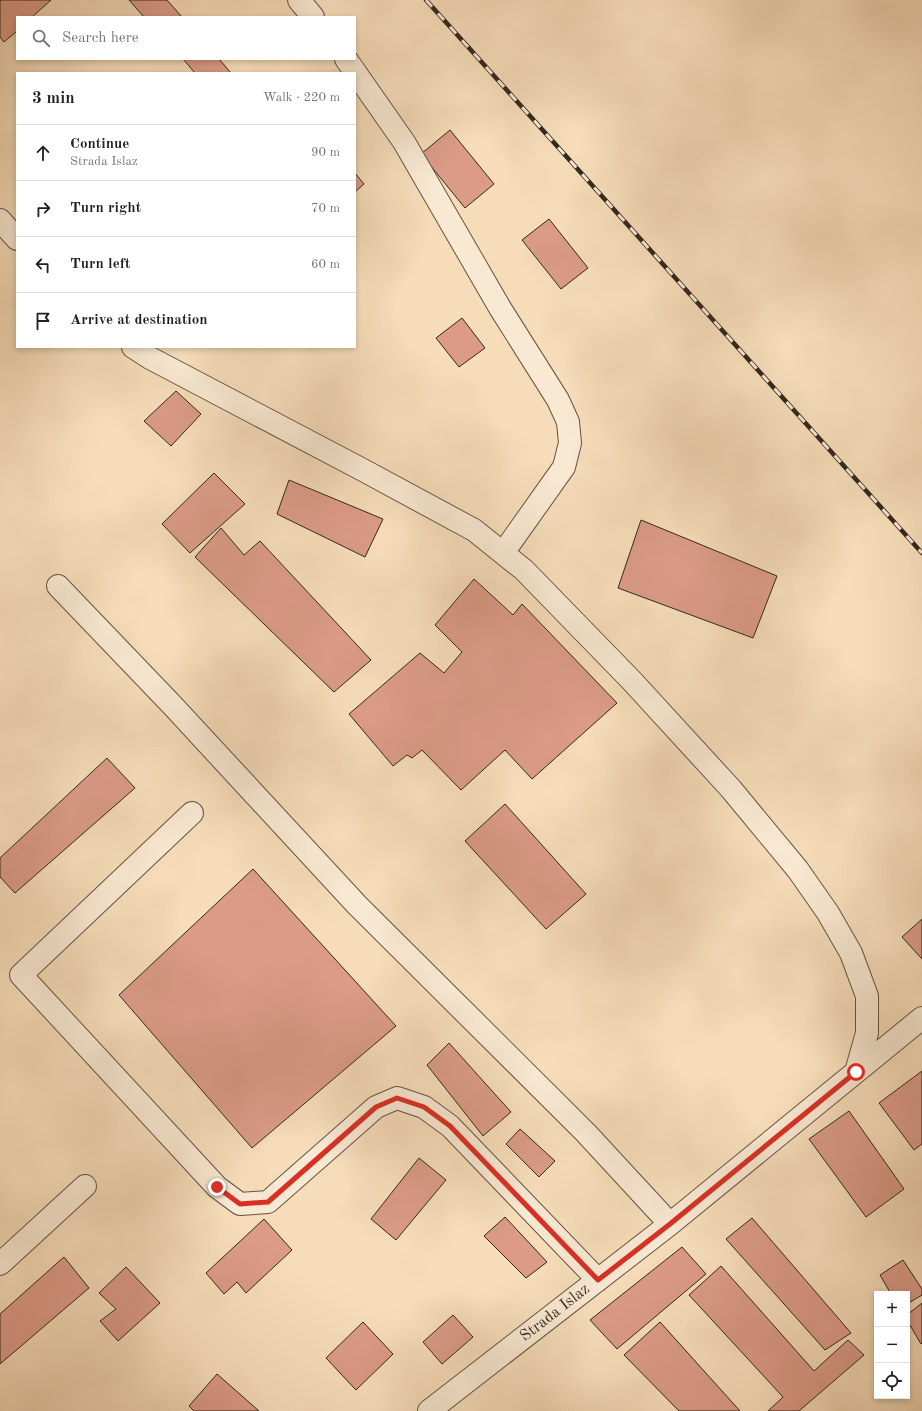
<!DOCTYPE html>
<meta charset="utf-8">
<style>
body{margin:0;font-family:"Old Standard TT",serif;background:#f2f2f2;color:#202124}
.controls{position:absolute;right:12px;bottom:12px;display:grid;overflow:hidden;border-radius:0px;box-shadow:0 2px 6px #0003}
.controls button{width:36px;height:36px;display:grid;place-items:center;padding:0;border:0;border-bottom:1px solid #e0e0e0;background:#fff;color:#202124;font:20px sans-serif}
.stop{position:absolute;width:12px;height:12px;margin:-9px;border:3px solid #d93025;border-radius:50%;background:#fff}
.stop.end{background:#d93025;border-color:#fff;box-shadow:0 1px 4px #0008}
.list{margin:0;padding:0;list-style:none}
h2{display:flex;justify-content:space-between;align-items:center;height:52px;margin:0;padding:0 16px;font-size:17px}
h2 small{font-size:13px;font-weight:400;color:#757577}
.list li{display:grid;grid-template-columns:26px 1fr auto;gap:12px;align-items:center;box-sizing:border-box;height:56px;padding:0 16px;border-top:1px solid #e0e0e0}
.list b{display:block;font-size:15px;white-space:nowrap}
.list p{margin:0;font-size:13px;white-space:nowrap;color:#757577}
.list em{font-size:13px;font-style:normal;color:#757577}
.icon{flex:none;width:22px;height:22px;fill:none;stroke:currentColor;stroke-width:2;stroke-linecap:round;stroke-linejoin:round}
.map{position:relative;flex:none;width:922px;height:1411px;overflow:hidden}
.search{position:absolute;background:#fff;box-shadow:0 2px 6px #0003;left:16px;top:16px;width:340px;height:44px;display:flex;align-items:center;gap:10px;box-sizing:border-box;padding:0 14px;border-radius:0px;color:#757577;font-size:15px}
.panel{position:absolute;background:#fff;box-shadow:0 2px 6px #0003;left:16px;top:72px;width:340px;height:276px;border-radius:0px}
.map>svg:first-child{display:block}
.building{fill:#db9b87;stroke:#32281c}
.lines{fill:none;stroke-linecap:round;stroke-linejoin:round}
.minor-casing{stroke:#635543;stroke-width:24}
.minor{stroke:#f9e8d2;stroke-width:22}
.rail-casing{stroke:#32281c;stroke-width:4.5}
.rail{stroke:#f9e8d2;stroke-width:3;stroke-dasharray:9;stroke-linecap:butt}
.route{stroke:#d93025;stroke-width:5}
.labels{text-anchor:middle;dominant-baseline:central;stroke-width:3;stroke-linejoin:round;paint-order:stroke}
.street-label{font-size:16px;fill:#32281c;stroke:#f9e8d2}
</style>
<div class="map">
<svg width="922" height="1411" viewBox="0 0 922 1411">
<rect width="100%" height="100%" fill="#f6dcb9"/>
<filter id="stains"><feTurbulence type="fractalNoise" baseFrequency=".005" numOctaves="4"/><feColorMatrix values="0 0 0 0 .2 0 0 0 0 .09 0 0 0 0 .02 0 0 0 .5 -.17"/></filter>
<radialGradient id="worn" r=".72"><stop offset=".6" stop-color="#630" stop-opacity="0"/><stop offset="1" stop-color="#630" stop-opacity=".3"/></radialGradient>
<path class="building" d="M0,0H51L32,17H17V31L4,42L0,37Z
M129,0H167L182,17H144Z
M183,59H219L231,73H195Z
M450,130L494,184L465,208L421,154Z
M355,173L364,184L355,192Z
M549,219L588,268L561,289L522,240Z
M462,318L485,348L459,367L436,338Z
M176,391L201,414L171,446L144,421Z
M214,473L245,504L190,553L162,524Z
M289,480L383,519L365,557L277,514Z
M641,520L777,576L753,638L618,588Z
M221,528L244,555L260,541L371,660L334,692L195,557Z
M474,579L513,615L522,604L617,703L532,779L505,750L461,790L422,750L412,758L407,755L393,766L349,714L420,653L444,673L462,652L435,625Z
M107,758L135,788L15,893L0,877V858Z
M505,804L586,894L546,929L465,841Z
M253,869L396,1026L252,1148L119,995Z
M922,919V959L902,937Z
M449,1043L511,1112L483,1136L427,1065Z
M922,1071V1144L914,1150L879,1103Z
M849,1111L904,1189L866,1217L809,1139Z
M520,1129L555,1161L539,1177L506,1144Z
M419,1158L446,1180L396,1240L371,1219Z
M505,1217L547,1262L526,1278L484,1236Z
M752,1218L851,1333L825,1350L726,1239Z
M264,1219L292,1250L246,1293L237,1282L224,1294L206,1273Z
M682,1247L706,1274L617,1349L590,1320Z
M64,1257L89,1288L0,1364V1314Z
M903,1260L922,1289V1295L907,1304V1294H891L880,1275Z
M721,1266L814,1371L848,1340L864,1355L799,1411H768L783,1397L689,1295Z
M126,1267L160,1303L118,1341L100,1321L116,1309L99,1293Z
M922,1303V1343L921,1344L907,1320V1315Z
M453,1315L473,1337L442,1364L423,1342Z
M363,1322L393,1354L356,1390L326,1358Z
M660,1322L740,1411H679L624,1355Z
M217,1374L259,1411H194L189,1406Z"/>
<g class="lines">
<defs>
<path id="minor" d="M299,0L313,17
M346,59L404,142L500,308L558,400L568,422L570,443L564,467L503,553
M0,220L17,239
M133,347L150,358L363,470L474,530L524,570L632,681L731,789L798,870L828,913L851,953L867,996V1033L856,1072
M58,586L173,706L357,905L586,1133L670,1224
M192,813L21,975L217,1187L240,1204L268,1202L376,1107L397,1098L424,1107L450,1126L598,1280
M0,1264L85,1186
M429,1411L670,1224L922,1018"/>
</defs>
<use href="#minor" class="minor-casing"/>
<use href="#minor" class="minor"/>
<defs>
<path id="rail" d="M426,0L922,553"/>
</defs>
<use href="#rail" class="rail-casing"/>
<use href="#rail" class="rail"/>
</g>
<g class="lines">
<path class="route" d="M217,1187L240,1204L268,1202L376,1107L397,1098L424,1107L450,1126L598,1280L670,1224L856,1072"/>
</g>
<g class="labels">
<g class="street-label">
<text transform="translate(555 1313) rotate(-38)">Strada Islaz</text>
</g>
</g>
<rect width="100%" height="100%" filter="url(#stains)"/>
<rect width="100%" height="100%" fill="url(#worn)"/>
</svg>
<div class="controls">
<button>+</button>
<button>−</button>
<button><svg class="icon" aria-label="locate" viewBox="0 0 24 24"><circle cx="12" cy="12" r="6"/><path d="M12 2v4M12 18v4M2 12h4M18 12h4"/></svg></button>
</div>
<div class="stop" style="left:856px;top:1072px"></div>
<div class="stop end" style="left:217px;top:1187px"></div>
<div class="search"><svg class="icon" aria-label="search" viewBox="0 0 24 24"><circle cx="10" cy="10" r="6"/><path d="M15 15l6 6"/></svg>Search here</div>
<section class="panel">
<h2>3 min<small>Walk · 220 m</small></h2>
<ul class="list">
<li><svg class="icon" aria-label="ahead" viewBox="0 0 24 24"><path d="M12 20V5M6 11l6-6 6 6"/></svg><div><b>Continue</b><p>Strada Islaz</p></div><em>90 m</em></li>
<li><svg class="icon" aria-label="right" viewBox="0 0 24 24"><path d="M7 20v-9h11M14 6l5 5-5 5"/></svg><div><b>Turn right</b></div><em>70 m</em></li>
<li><svg class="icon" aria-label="left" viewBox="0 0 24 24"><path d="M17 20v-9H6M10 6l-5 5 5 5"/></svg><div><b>Turn left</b></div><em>60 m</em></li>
<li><svg class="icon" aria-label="arrive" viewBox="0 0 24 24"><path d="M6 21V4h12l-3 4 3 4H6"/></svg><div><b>Arrive at destination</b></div></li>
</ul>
</section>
</div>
